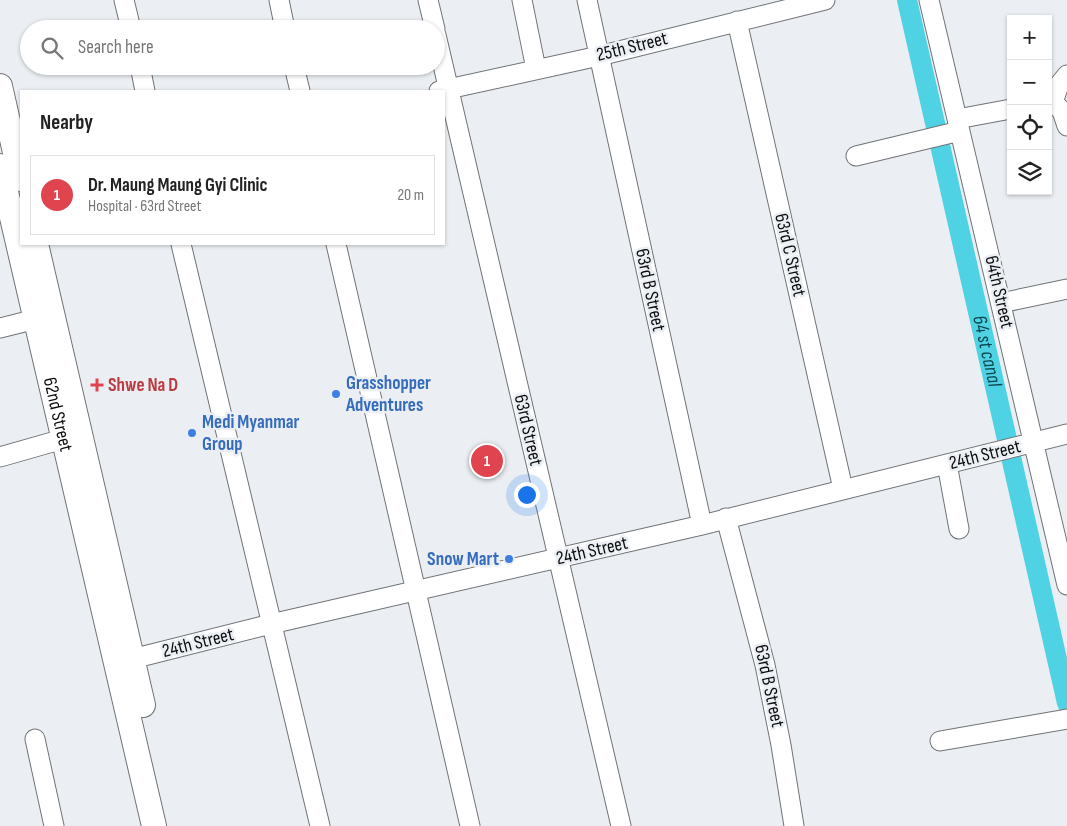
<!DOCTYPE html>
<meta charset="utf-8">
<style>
body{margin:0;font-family:"Sofia Sans Condensed",sans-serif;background:#f6f6f6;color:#222}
.controls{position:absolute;right:15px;top:15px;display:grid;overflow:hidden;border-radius:0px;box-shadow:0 1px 4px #0004}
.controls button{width:45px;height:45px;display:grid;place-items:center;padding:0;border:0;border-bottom:1px solid #e0e0e0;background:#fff;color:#222;font:25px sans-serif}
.you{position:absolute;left:526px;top:494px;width:18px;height:18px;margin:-12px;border:4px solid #fff;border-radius:50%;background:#1a73e8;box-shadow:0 0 0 8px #1a73e833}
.badge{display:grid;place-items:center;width:32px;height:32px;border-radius:50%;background:#0b8043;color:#fff;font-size:16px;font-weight:700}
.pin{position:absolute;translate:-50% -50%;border:2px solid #fff;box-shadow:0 1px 5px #0006}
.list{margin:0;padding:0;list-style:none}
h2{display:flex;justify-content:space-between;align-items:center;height:65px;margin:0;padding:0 20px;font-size:21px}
h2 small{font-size:16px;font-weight:400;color:#767676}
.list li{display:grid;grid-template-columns:32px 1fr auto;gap:15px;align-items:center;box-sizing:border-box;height:80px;margin:0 10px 10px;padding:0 10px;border:1px solid #e0e0e0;border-radius:0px}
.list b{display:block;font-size:19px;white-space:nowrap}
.list p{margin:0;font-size:16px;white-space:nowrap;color:#767676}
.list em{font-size:16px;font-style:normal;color:#767676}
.icon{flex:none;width:28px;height:28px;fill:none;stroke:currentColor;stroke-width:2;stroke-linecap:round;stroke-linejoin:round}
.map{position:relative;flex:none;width:1067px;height:826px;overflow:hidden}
.search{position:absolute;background:#fff;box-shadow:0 1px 4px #0004;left:20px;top:20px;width:425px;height:55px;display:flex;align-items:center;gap:12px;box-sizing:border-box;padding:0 18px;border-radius:28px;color:#767676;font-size:19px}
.panel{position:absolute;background:#fff;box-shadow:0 1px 4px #0004;left:20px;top:90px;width:425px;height:155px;border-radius:0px}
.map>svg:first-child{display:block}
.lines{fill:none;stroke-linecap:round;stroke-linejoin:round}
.canal{stroke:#4fd2e4;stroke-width:20}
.minor-casing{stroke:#707376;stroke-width:21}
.major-casing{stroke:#707376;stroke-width:26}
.minor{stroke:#fff;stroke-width:19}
.major{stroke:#fff;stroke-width:24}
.health-dot{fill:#e0444e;stroke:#ebeff3;stroke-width:2}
.shop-dot{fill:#3f7fe0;stroke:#ebeff3;stroke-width:2}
.labels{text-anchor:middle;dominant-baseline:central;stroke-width:5;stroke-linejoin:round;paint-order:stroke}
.street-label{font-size:19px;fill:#0b0c0d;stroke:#ebeff3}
.shop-label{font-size:19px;font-weight:bold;fill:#366cbe;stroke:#ebeff3;text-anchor:start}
.health-label{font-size:19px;font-weight:bold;fill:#be3a42;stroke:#ebeff3;text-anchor:start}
.water-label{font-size:20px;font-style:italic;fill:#0c474e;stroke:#ebeff3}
</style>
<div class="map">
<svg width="1067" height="826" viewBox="0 0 1067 826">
<rect width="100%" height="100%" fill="#ebeff3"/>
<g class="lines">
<path class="canal" id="s1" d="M907,0L1067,703"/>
<defs>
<path id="minor" d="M124,0L131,29
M279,0L285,29
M428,0L435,29
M522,0L536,69
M587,0L702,525
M929,0L1067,585
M737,21L843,489
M436,35L621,826
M140,66L145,91
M294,66L300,91
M439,91L599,56L825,0
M1053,102L1062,111L1067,126
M1048,103L1053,102L1059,85L1067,75
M957,119L1011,109
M856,156L960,131
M181,244L320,826
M336,244L470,826
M1001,303L1067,289
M0,328L48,316
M0,457L77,435
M947,464L959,529
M726,518L765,665L781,745L794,826
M120,662L271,624L702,525L1067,434
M35,739L54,826
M940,741L1067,719"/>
<g id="major">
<path d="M0,86L21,179"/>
<path id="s2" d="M0,166L154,826"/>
<path d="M36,244L143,705"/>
</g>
</defs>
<use href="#minor" class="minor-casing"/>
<use href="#major" class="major-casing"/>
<use href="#minor" class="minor"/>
<use href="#major" class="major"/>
</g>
<path class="health-dot" d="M94.5 377.5h5v5h5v5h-5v5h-5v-5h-5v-5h5z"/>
<g class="shop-dot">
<circle cx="336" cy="394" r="5"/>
<circle cx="192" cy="433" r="5"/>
<circle cx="509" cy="559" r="5"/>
</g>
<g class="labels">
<g class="street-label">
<text transform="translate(632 47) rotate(-14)">25th Street</text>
<text transform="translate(790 255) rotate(77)">63rd C Street</text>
<text transform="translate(650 290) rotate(78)">63rd B Street</text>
<text transform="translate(999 292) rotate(77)">64th Street</text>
<text stroke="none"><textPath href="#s2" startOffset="255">62nd Street</textPath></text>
<text transform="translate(528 430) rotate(77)">63rd Street</text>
<text transform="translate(985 455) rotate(-14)">24th Street</text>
<text transform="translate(592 551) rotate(-13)">24th Street</text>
<text transform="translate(198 643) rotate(-14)">24th Street</text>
<text transform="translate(769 686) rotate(78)">63rd B Street</text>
</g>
<g class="shop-label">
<text x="346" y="383">Grasshopper<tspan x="346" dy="22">Adventures</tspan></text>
<text x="202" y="422">Medi Myanmar<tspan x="202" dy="22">Group</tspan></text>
<text x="499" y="559" text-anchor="end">Snow Mart</text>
</g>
<g class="health-label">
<text x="108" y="385">Shwe Na D</text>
</g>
<g class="water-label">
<text stroke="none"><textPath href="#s1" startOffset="360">64 st canal</textPath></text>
</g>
</g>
</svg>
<div class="controls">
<button>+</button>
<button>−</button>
<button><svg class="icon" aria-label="locate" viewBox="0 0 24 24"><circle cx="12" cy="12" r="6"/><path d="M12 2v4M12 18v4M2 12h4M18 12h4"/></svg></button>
<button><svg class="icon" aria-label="layers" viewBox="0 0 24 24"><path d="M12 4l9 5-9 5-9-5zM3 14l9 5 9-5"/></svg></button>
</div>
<div class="you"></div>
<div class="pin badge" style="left:487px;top:461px;background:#e0444e">1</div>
<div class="search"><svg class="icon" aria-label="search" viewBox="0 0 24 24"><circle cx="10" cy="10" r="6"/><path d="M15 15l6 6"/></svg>Search here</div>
<section class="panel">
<h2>Nearby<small></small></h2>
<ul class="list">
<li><span class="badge" style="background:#e0444e">1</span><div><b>Dr. Maung Maung Gyi Clinic</b><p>Hospital · 63rd Street</p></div><em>20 m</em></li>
</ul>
</section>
</div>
